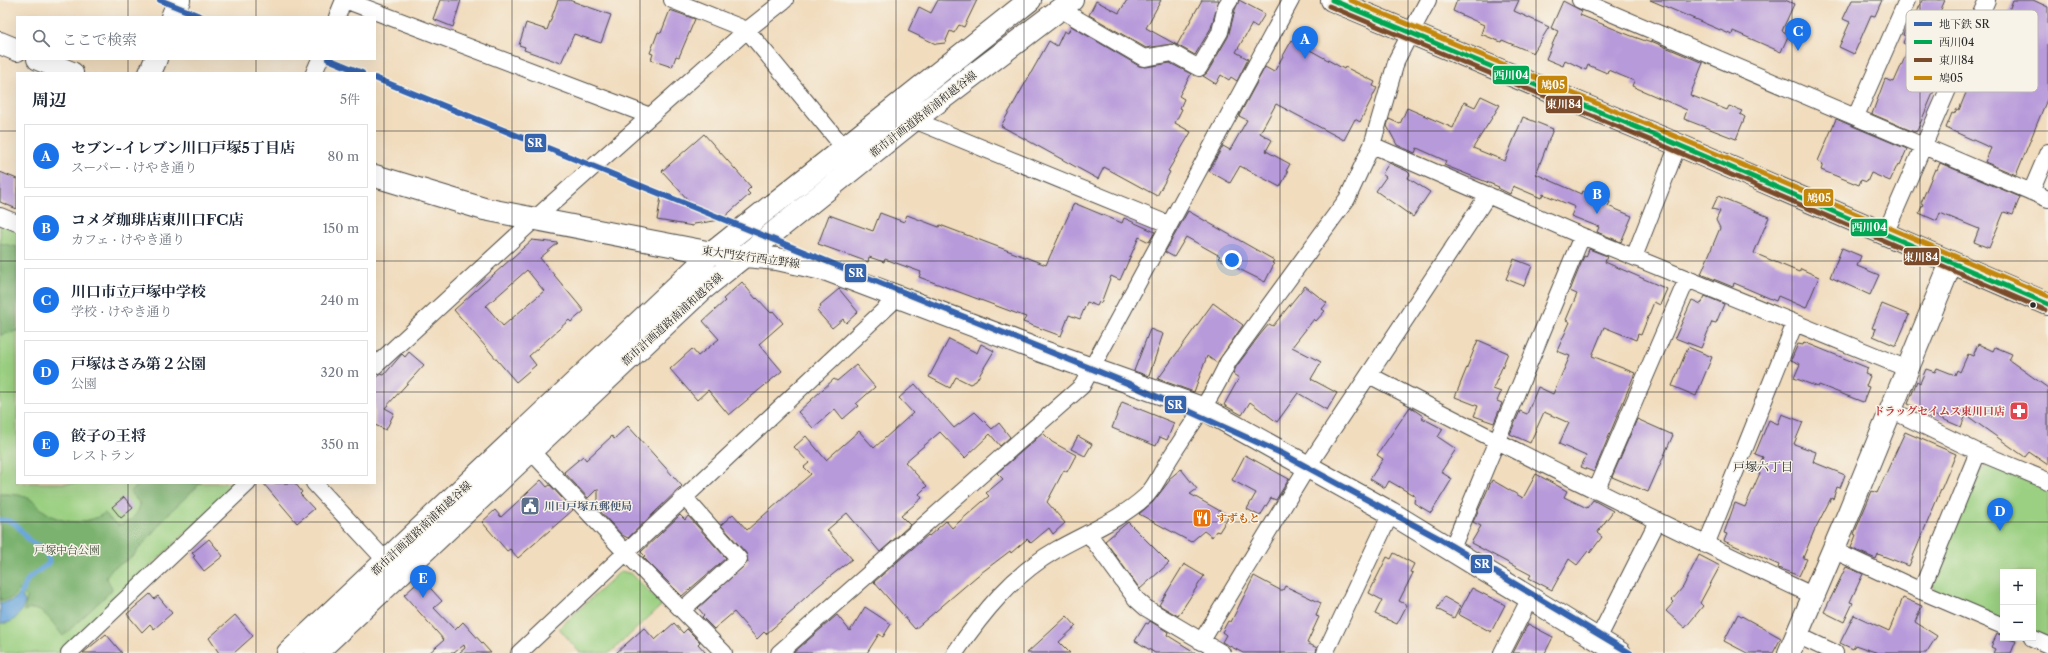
<!DOCTYPE html>
<html lang="ja">
<meta charset="utf-8">
<style>
body{margin:0;font-family:"Libre Caslon Text","Noto Serif JP",serif;background:#f2f2f3;color:#1f2937}
.controls{position:absolute;right:12px;bottom:12px;display:grid;overflow:hidden;border-radius:0px;box-shadow:0 4px 16px #0002}
.controls button{width:36px;height:36px;display:grid;place-items:center;padding:0;border:0;border-bottom:1px solid #e0e1e3;background:#fff;color:#1f2937;font:20px sans-serif}
.you{position:absolute;left:1232px;top:260px;width:14px;height:14px;margin:-10px;border:3px solid #fff;border-radius:50%;background:#1a73e8;box-shadow:0 0 0 6px #1a73e833}
.badge{display:grid;place-items:center;width:26px;height:26px;border-radius:50%;background:#1a73e8;color:#fff;font-size:13px;font-weight:700}
.pin{position:absolute;translate:-50% -33px;filter:drop-shadow(0 1px 2px #0008)}
.pin::after{content:'';position:absolute;top:21px;width:14px;height:12px;background:inherit;clip-path:polygon(0 0,100% 0,50% 100%)}
.list{margin:0;padding:0;list-style:none}
h2{display:flex;justify-content:space-between;align-items:center;height:52px;margin:0;padding:0 16px;font-size:17px}
h2 small{font-size:13px;font-weight:400;color:#747a83}
.list li{display:grid;grid-template-columns:26px 1fr auto;gap:12px;align-items:center;box-sizing:border-box;height:64px;margin:0 8px 8px;padding:0 8px;border:1px solid #e0e1e3;border-radius:0px}
.list b{display:block;font-size:15px;white-space:nowrap}
.list p{margin:0;font-size:13px;white-space:nowrap;color:#747a83}
.list em{font-size:13px;font-style:normal;color:#747a83}
.icon{flex:none;width:22px;height:22px;fill:none;stroke:currentColor;stroke-width:2;stroke-linecap:round;stroke-linejoin:round}
.map{position:relative;flex:none;width:2048px;height:653px;overflow:hidden}
.search{position:absolute;background:#fff;box-shadow:0 4px 16px #0002;left:16px;top:16px;width:360px;height:44px;display:flex;align-items:center;gap:10px;box-sizing:border-box;padding:0 14px;border-radius:0px;color:#747a83;font-size:15px}
.panel{position:absolute;background:#fff;box-shadow:0 4px 16px #0002;left:16px;top:72px;width:360px;height:412px;border-radius:0px}
.map>svg:first-child{display:block}
.green{fill:#9bd082;stroke:#637e56}
.forest{fill:#7cb270;stroke:#546e4e}
.water{fill:#6ca7dd;stroke:#4c6984}
.lines{fill:none;stroke-linecap:round;stroke-linejoin:round}
.stream{stroke:#6ca7dd;stroke-width:5}
.building{fill:#b79ada;fill-rule:evenodd}
.street-casing{stroke:#494641;stroke-width:18}
.secondary-casing{stroke:#494641;stroke-width:24}
.street{stroke:#fff;stroke-width:16}
.secondary{stroke:#fff;stroke-width:22}
.bus-1-casing{stroke:#f7f3e8;stroke-width:8}
.bus-2-casing{stroke:#f7f3e8;stroke-width:8}
.bus-3-casing{stroke:#f7f3e8;stroke-width:8}
.bus-1{stroke:#00a651;stroke-width:5}
.bus-2{stroke:#7a4b2a;stroke-width:5}
.bus-3{stroke:#c4870b;stroke-width:5}
.metro-1-casing{stroke:#f7f3e8;stroke-width:9}
.metro-1{stroke:#3564af;stroke-width:6}
.grid{fill:none;stroke:#2b2b2b;stroke-width:1;stroke-opacity:0.55}
.bus-dot{fill:#2b2b2b;stroke:#f7f3e8;stroke-width:1.5}
.labels{text-anchor:middle;dominant-baseline:central;stroke-width:3;stroke-linejoin:round;paint-order:stroke}
.street-label{font-size:11px;fill:#2b2b2b;stroke:#f7f3e8}
.health-label{font-size:11px;font-weight:bold;fill:#be3a42;stroke:#f7f3e8;text-anchor:end}
.service-label{font-size:11px;font-weight:bold;fill:#4e5e75;stroke:#f7f3e8;text-anchor:start}
.food-label{font-size:11px;font-weight:bold;fill:#c56008;stroke:#f7f3e8;text-anchor:start}
.park-label{font-size:11px;fill:#475441;stroke:#f7f3e8}
.neighbourhood-label{font-size:12px;fill:#2b2b2b;stroke:#f7f3e8}
.key{fill:#f7f3e8;stroke:#bab7af;stroke-width:1}
.key-label{font-size:11px;fill:#2b2b2b}
.line-badge{stroke:#f7f3e8;stroke-width:1.5}
.badge-label{font-size:11px;text-anchor:middle;font-weight:bold;fill:#fff}
</style>
<div class="map">
<svg width="2048" height="653" viewBox="0 0 2048 653">
<rect width="100%" height="100%" fill="#f7f3e8"/>
<filter id="ink" filterUnits="userSpaceOnUse"><feTurbulence type="fractalNoise" baseFrequency=".025" numOctaves="2"/><feDisplacementMap in="SourceGraphic" scale="8" xChannelSelector="R" yChannelSelector="G"/><feConvolveMatrix kernelMatrix="1 2 1 2 8 2 1 2 1" color-interpolation-filters="sRGB"/></filter>
<filter id="wash" filterUnits="userSpaceOnUse"><feTurbulence type="fractalNoise" baseFrequency=".012" numOctaves="4" result="noise"/><feDisplacementMap in="SourceGraphic" scale="16" xChannelSelector="R" yChannelSelector="G"/><feGaussianBlur stdDeviation="0.9" result="paint"/><feColorMatrix in="noise" values="0 0 0 0 0 0 0 0 0 0 0 0 0 0 0 0 0 1.4 0 .05"/><feComposite in="paint" operator="in"/></filter>
<g filter="url(#wash)">
<rect width="100%" height="100%" fill="#f1dcbd"/>
<path class="green" d="M0,222L17,229V483H239L58,653H0Z
M1988,465L2048,490V638L2033,632V572H2003V620L1937,593L1931,580L1976,474Z
M621,571L632,574L662,605L610,653H580L559,628Z"/>
<path class="forest" d="M0,243L17,247V331L0,335Z
M141,483H201L171,511L132,557L112,569L106,577L112,588L111,591L63,636C52,623 43,603 24,611L27,598L19,590L10,599L0,600V494C10,494 21,494 30,499C36,502 39,508 44,511C63,525 86,525 105,513L111,520L118,525C129,524 139,514 140,504L130,492Z"/>
<path class="water" d="M21,594L25,602C21,614 13,625 0,623V603L11,601Z"/>
<g class="lines">
<path class="stream" d="M0,520C24,519 19,541 41,546L49,559V563L28,579L21,594"/>
</g>
<g id="blocks">
<path class="building" d="M440,0H461L453,27L433,19Z
M558,0H569L611,15L601,43L574,34L561,63L524,50L525,47L519,45L526,23L547,30Z
M938,0H977L964,27L959,25L954,33L950,31L945,43L936,44L908,31L919,7L931,13Z
M1127,0H1161L1146,28L1177,45L1202,0H1219L1211,28L1195,55L1177,45L1171,44L1146,48L1089,15L1096,1L1119,13Z
M1239,0L1265,14L1257,27L1252,24L1236,52L1248,59L1237,81L1231,77L1229,80L1221,75L1216,84L1203,76L1207,73L1228,37L1235,10Z
M1457,0H1519L1514,11L1549,27L1533,53L1502,40L1501,42L1481,34L1484,25L1453,11Z
M1650,0H1785L1794,4L1782,31L1789,34L1781,52L1733,31L1732,35Z
M1852,0H1882L1875,16L1871,15L1854,54L1839,47L1850,22L1843,19Z
M1922,0H1945L1932,31L1948,37L1946,42L1949,44L1938,71L1942,72L1917,131L1914,132L1872,114L1885,79L1894,82L1910,46L1903,43L1906,36L1903,35L1909,21L1913,23Z
M2013,0H2033L2048,7V97L2016,175L1985,162L1991,148L1946,128L1952,113L1954,114L1957,109L1959,110L1970,83L1965,81L1983,37L1985,38L1987,33L1989,34L1997,15L2006,18Z
M1563,1L1582,11L1580,15L1629,35L1651,43V41L1703,63L1690,95L1727,110L1729,106L1742,111L1740,114L1745,117L1736,139L1684,119L1687,110L1632,86L1634,81L1608,70L1607,73L1588,65L1586,70L1565,60L1563,66L1546,59L1558,31L1551,28Z
M670,10L695,19L679,57L676,56L672,67L651,60L653,54L650,53L658,32L661,33Z
M1071,26L1139,66L1146,67L1170,63L1191,74L1179,96L1184,99L1180,108L1182,109L1175,123L1191,132L1168,171L1170,172L1157,196L1104,167L1098,179L1001,126L1049,41L1057,46L1064,31L1068,33Z
M1292,40L1344,69L1345,67L1375,82L1373,86L1377,88L1360,122L1355,119L1344,140L1276,104L1260,133L1272,140L1266,151L1290,164L1286,171L1288,172L1280,187L1240,166L1230,183L1209,171L1223,146L1230,150L1247,120L1239,116L1265,67L1274,72Z
M1481,96L1500,105L1473,148L1505,161L1523,117L1553,129L1536,174L1581,194L1582,191L1610,202L1608,206L1632,216L1621,242L1597,232L1599,227L1571,216L1575,207L1543,194L1541,198L1513,186L1510,194L1498,188L1499,187L1444,165L1446,161L1417,148L1415,153L1397,145L1387,126L1389,119L1400,124L1407,108L1453,128L1464,102L1475,107Z
M1836,119L1907,149L1900,165L1898,164L1890,181L1871,173L1867,182L1861,180L1859,185L1821,170L1823,164L1818,161Z
M704,134L751,187L747,191L750,194L721,220L694,224L693,226L657,220L661,197L689,201L662,171Z
M1389,163L1407,171L1410,174L1408,178L1430,192L1413,217L1376,191L1386,177L1382,174Z
M1940,163L2020,197L2013,215L2004,212L1989,248L1974,242L1979,229L1940,213L1937,221L1919,213L1923,204L1921,203L1935,169L1937,170Z
M0,172L17,179V209L0,202Z
M1718,196L1769,217L1754,253L1799,272L1801,269L1819,277L1806,308L1778,296L1776,301L1734,283L1733,287L1701,274L1720,228L1716,220L1720,211L1712,209Z
M1074,203L1122,223L1124,218L1155,232L1149,242L1139,237L1120,280L1111,276L1101,303L1099,302L1097,306L1087,302L1080,319L1069,315L1061,336L1023,322L1026,317L919,277L921,272L885,259L884,262L869,257L868,262L818,244L829,215L873,231L880,213L904,222L907,215L939,227L940,225L1046,265Z
M1188,211L1274,260L1272,263L1274,264L1265,282L1235,267L1218,258L1220,256L1186,237L1174,257L1165,252Z
M532,240L558,243L540,258L584,311L571,322L569,320L529,356L536,365L516,382L454,310ZM527,270L544,291L503,326L486,306Z
M1842,248L1861,256L1857,266L1879,275L1870,295L1830,277Z
M1589,249L1607,256L1605,262L1667,289L1660,305L1654,302L1641,335L1638,334L1636,340L1604,327L1592,356L1635,373L1594,472L1581,467L1586,456L1559,444L1569,423L1544,412L1530,443L1510,434L1520,411L1527,414L1538,387L1553,394L1570,356L1557,351L1570,322L1566,320L1577,294L1570,291L1584,256L1586,257Z
M1514,259L1532,266L1524,286L1506,279Z
M742,282L756,299L757,298L771,313L773,311L783,323L759,344L782,371L729,415L708,390L697,400L670,369L692,349L698,356L719,339L703,321L725,301L723,299Z
M1305,286L1327,303L1322,309L1325,311L1316,321L1314,319L1292,347L1321,362L1311,379L1337,393L1327,410L1298,393L1277,422L1250,402L1242,415L1224,405L1239,378L1233,374L1236,367L1259,336L1269,324L1273,326Z
M839,289L858,312L846,323L843,319L832,328L817,311L821,307L820,305Z
M1705,296L1724,304L1716,323L1712,322L1701,348L1675,338L1692,300L1701,304Z
M1213,303L1243,325L1217,363L1207,356L1194,392L1158,379Z
M1882,304L1909,315L1896,346L1873,336L1876,329L1872,328Z
M1150,329L1163,334L1149,376L1134,371Z
M949,339L977,353L981,344L994,351L976,381L970,384L956,377L950,388L929,377Z
M1478,340L1508,353L1493,389L1501,392L1497,401L1502,403L1494,423L1474,416L1478,406L1455,397Z
M1804,342L1868,368L1865,374L1870,376L1866,386L1869,387L1863,402L1819,385L1818,387L1794,378L1800,364L1791,360L1798,344L1803,345Z
M1978,344L1993,351L1995,347L2012,354L2009,360L2048,388V465L2029,452L2025,457L1966,415L1961,427L1908,404L1917,381L1920,383L1926,369L1935,372L1937,368L1955,375L1957,370L1960,372L1968,354L1973,356Z
M1688,347L1712,357L1696,396L1672,386Z
M409,352L424,365L385,408L394,413L386,430L375,425V380L380,374L384,375L402,354L405,357Z
M856,365L875,387L856,404L858,406L843,419L835,409L813,428L798,412L834,379L837,381Z
M915,384L954,428L975,412L992,429L999,423L1010,437L1000,446L990,434L965,458L940,432L905,462L927,486L919,494L922,498L901,516L910,525L880,552L847,513L827,530L852,559L817,587L794,608L795,609L766,634L764,632L757,639L734,612L714,629L702,617L704,615L698,608L748,562L746,553L721,525L733,514L747,530L811,474L804,467L809,463L794,447L806,436L826,460L859,431L874,448L913,413L899,398Z
M1122,402L1174,423L1167,440L1160,437L1156,446L1112,428Z
M1410,407L1423,416L1422,418L1443,429L1438,437L1456,449L1441,472L1452,479L1431,513L1414,503L1415,496L1389,481L1385,488L1370,479L1383,459L1377,455Z
M1782,414L1803,422L1794,444L1816,452L1813,462L1845,475L1840,488L1837,487L1833,499L1831,498L1814,531L1803,558L1807,559L1799,576L1778,568L1779,565L1724,541L1727,534L1724,533L1735,503L1745,507L1760,473L1757,472L1763,457L1755,454L1769,420L1778,424Z
M1637,419L1673,435L1648,492L1612,477Z
M628,426L682,486L628,538L622,535L598,509V488L588,498L564,472L583,456L586,460L612,436L614,439Z
M1905,432L1956,454L1909,566L1878,554L1876,559L1851,548L1856,535L1854,534L1872,491L1877,493Z
M1043,433L1052,442L1076,455L1067,472L1064,470L1047,502L1065,523L1053,534L1049,528L1031,543L1027,539L1011,553L1010,551L977,576L915,629L874,582L928,535L929,536L946,521L952,528L989,496L986,493L1003,479L997,473Z
M1078,436L1092,444L1085,456L1071,449Z
M1245,455L1289,479L1276,500L1271,498L1260,516L1247,509L1256,493L1232,480Z
M1181,469L1197,489L1190,494L1229,516L1219,532L1216,531L1212,537L1204,531L1191,542L1139,514L1153,502L1170,480L1169,479Z
M1536,474L1567,491L1564,497L1587,508L1593,500L1613,511L1597,533L1602,537L1590,553L1588,551L1577,565L1569,559L1552,590L1529,578L1531,575L1471,543L1481,526L1473,522L1492,480L1523,498Z
M541,480L547,487L550,485L573,510L518,558L510,549L507,551L482,522L495,510L501,517Z
M263,483H295L302,492L300,494L314,509L297,523Z
M124,497L133,508L121,518L112,507Z
M680,515L685,520L688,516L726,558L682,596L643,557L645,556L641,552Z
M1128,522L1169,563L1140,589L1105,541Z
M209,539L223,556L204,571L193,557L195,556L192,553Z
M1394,553L1414,564L1410,572L1413,573L1399,601L1407,605L1397,624L1375,614L1382,600L1369,593L1387,557L1391,559Z
M1699,555L1720,566L1700,603L1703,606L1685,628L1666,611L1674,602L1672,600L1683,587Z
M1184,564L1204,576L1178,616L1159,605Z
M1846,567L1863,574L1850,602L1853,603L1844,622L1824,612Z
M1254,576L1280,590H1283L1285,586L1321,603L1316,616L1319,617L1307,643L1317,648L1316,653H1243L1222,642L1226,635L1222,632L1228,621L1231,622Z
M422,579L442,601L434,608L455,630L463,622L491,653H459L465,648L464,645L454,653H429L444,640L404,595Z
M1472,588L1505,605L1491,632L1458,614Z
M150,594L154,599L158,596L172,613L154,629L150,624L142,632L127,614Z
M1444,597L1460,606L1454,618L1437,609Z
M1903,598L1922,606L1915,622L1937,636L1926,653H1878L1855,645L1853,649L1840,643L1854,615L1889,631Z
M865,607L891,624L883,637L879,634L867,653H793L837,615L850,631Z
M1738,614L1781,638L1773,653H1747L1724,641Z
M235,615L253,636L234,653H219L209,638Z
M1067,616L1076,626L1059,642L1070,653H1027Z
M1150,621L1168,632L1167,635L1196,653H1155L1137,642L1135,641L1146,623L1148,624Z
M674,623L683,633L687,629L700,642L698,644L706,653H616L644,628L655,640Z
M1528,624L1553,637L1545,653H1513Z
M106,634L122,653H83Z
M1997,634L2003,635V638L2016,641L2011,653H1993L1995,649L1991,647Z"/>
</g>
</g>
<g filter="url(#ink)">
<use href="#blocks" fill-opacity="0" stroke="#494641" stroke-width="1"/>
<g class="lines">
<defs>
<path id="street" d="M345,0L650,116
M672,0L747,30L845,149
M1580,0L2048,199
M1060,9L1144,58L1172,53L1199,68L1220,32L1226,6L1230,0
M337,17L344,0
M314,73L320,59
M1856,116L1907,0
M914,120L1168,224
M1372,145L1582,236L1908,369
M2031,192L2048,152
M0,216L17,223
M1885,234L1987,0
M1634,257L1678,145
M375,366L548,207L747,30L785,0
M1369,375C1516,452 1664,525 1814,596
M1891,410L1978,452L2048,481
M531,451L626,553L724,653
M314,483L386,561
M1596,491L1687,279
M1088,533L1136,599L1146,608L1222,653
M1706,545L1795,323
M1833,550L1921,591L2003,626
M1451,551L1582,236
M1921,591L1978,452
M682,610L739,559L685,498
M1797,635L1835,653
M2032,638L2048,645
M1598,639L1657,522
M1201,642L1308,466L1488,195
M69,653L248,483
M519,653L899,296
M779,653L1082,386L1291,0
M955,653C983,612 1013,575 1056,550C1086,533 1120,520 1146,496C1156,486 1163,469 1170,458C1190,426 1213,396 1228,362L1347,199L1372,145L1397,59L1428,0
M1325,653L1391,513
M1502,653L1530,598"/>
<path id="secondary" d="M1332,0L1667,140L2048,304
M172,17L179,0
M0,43L17,50
M38,59L72,73
M150,73L156,59
M375,176L484,209L712,253L777,259L827,270L1041,351L1202,408L1391,513L1620,653
M288,653L712,253L1030,0
M316,653L702,290L914,120L1072,0
M1789,653L1845,522L1951,263"/>
</defs>
<use href="#street" class="street-casing"/>
<use href="#secondary" class="secondary-casing"/>
<use href="#street" class="street"/>
<use href="#secondary" class="secondary"/>
<defs>
<path id="bus-1" d="M1332,0L1667,140L2048,304"/>
<path id="bus-2" d="M1329,6L1664,146L2045,310"/>
<path id="bus-3" d="M1350,0L1670,134L2048,296"/>
</defs>
<use href="#bus-1" class="bus-1-casing"/>
<use href="#bus-2" class="bus-2-casing"/>
<use href="#bus-3" class="bus-3-casing"/>
<use href="#bus-1" class="bus-1"/>
<use href="#bus-2" class="bus-2"/>
<use href="#bus-3" class="bus-3"/>
<defs>
<path id="metro-1" d="M160,0L202,17
M328,59L362,73
M375,78L1127,383L1281,453L1440,539L1630,653"/>
</defs>
<use href="#metro-1" class="metro-1-casing"/>
<use href="#metro-1" class="metro-1"/>
</g>
</g>
<path class="grid" d="M128,0V17M256,0V17M384,0V653M512,0V653M640,0V653M768,0V653M896,0V653M1024,0V653M1152,0V653M1280,0V653M1408,0V653M1536,0V653M1664,0V653M1792,0V653M1920,0V653M128,59V73M256,59V73M0,131H17M375,131H2048M0,261H17M375,261H2048M0,392H17M375,392H2048M128,483V653M256,483V653M0,522H2048"/>
<defs>
<symbol id="pharmacy-square" viewBox="-11 -11 22 22"><rect x="-9" y="-9" width="18" height="18" rx="4" fill="#e0444e" stroke="#f7f3e8"/><path d="M-2-6h4v4h4v4h-4v4h-4v-4h-4v-4h4Z" fill="#fff"/></symbol>
<symbol id="civic-square" viewBox="-11 -11 22 22"><rect x="-9" y="-9" width="18" height="18" rx="4" fill="#5c6f8a" stroke="#f7f3e8"/><path d="M-.6-6.5H3V-4.5H.6V-3L4-1V1h2V6H-6V1h2V-1L-.6-3ZM-1.2 2.5V6h2.4V2.5Z" fill="#fff"/></symbol>
<symbol id="restaurant-square" viewBox="-11 -11 22 22"><rect x="-9" y="-9" width="18" height="18" rx="4" fill="#e8710a" stroke="#f7f3e8"/><path d="M-5-6h1v4h1v-4h1v4h1v-4h1v5L-1.5 .5V6h-2V.5L-5-1ZM5-6V6H3V1.5H1.5Q1.5-4 5-6Z" fill="#fff"/></symbol>
</defs>
<g fill-rule="evenodd">
<use href="#pharmacy-square" x="2008" y="400" width="22" height="22"/>
<use href="#civic-square" x="519" y="495" width="22" height="22"/>
<use href="#restaurant-square" x="1191" y="507" width="22" height="22"/>
</g>
<circle class="bus-dot" cx="2033" cy="305" r="3.5"/>
<g class="labels">
<g class="street-label">
<text transform="translate(923 114) rotate(-38)">都市計画道路南浦和越谷線</text>
<text transform="translate(751 257) rotate(8)">東大門安行西立野線</text>
<text transform="translate(672 319) rotate(-42)">都市計画道路南浦和越谷線</text>
<text transform="translate(421 528) rotate(-43)">都市計画道路南浦和越谷線</text>
</g>
<g class="health-label">
<text x="2005" y="411">ドラッグセイムス東川口店</text>
</g>
<g class="service-label">
<text x="544" y="506">川口戸塚五郵便局</text>
</g>
<g class="food-label">
<text x="1216" y="518">すずもと</text>
</g>
<g class="park-label">
<text x="67" y="550">戸塚中台公園</text>
</g>
<g class="neighbourhood-label">
<text x="1763" y="466">戸塚六丁目</text>
</g>
</g>
<rect x="1906" y="10" width="132" height="82" rx="6" class="key"/>
<rect x="1914" y="22" width="18" height="4" fill="#3564af"/>
<rect x="1914" y="40" width="18" height="4" fill="#00a651"/>
<rect x="1914" y="58" width="18" height="4" fill="#7a4b2a"/>
<rect x="1914" y="76" width="18" height="4" fill="#c4870b"/>
<g class="key-label">
<text x="1939" y="28">地下鉄 SR</text>
<text x="1939" y="46">西川04</text>
<text x="1939" y="64">東川84</text>
<text x="1939" y="82">鳩05</text>
</g>
<g class="line-badge">
<rect x="1492" y="65" width="38" height="20" rx="4" fill="#00a651"/>
<rect x="1537" y="75" width="31" height="19" rx="4" fill="#c4870b"/>
<rect x="1545" y="95" width="38" height="19" rx="4" fill="#7a4b2a"/>
<rect x="524" y="133" width="23" height="20" rx="4" fill="#3564af"/>
<rect x="1803" y="188" width="31" height="19" rx="4" fill="#c4870b"/>
<rect x="1850" y="218" width="38" height="19" rx="4" fill="#00a651"/>
<rect x="1903" y="247" width="37" height="19" rx="4" fill="#7a4b2a"/>
<rect x="844" y="263" width="23" height="20" rx="4" fill="#3564af"/>
<rect x="1164" y="395" width="23" height="19" rx="4" fill="#3564af"/>
<rect x="1470" y="554" width="23" height="20" rx="4" fill="#3564af"/>
</g>
<g class="badge-label">
<text x="1511" y="79">西川04</text>
<text x="1553" y="89">鳩05</text>
<text x="1564" y="108">東川84</text>
<text x="535" y="147">SR</text>
<text x="1819" y="202">鳩05</text>
<text x="1869" y="231">西川04</text>
<text x="1921" y="261">東川84</text>
<text x="856" y="277">SR</text>
<text x="1175" y="409">SR</text>
<text x="1482" y="568">SR</text>
</g>
</svg>
<div class="controls">
<button>+</button>
<button>−</button>
</div>
<div class="you"></div>
<div class="pin badge" style="left:1305px;top:59px">A</div>
<div class="pin badge" style="left:1597px;top:214px">B</div>
<div class="pin badge" style="left:1798px;top:51px">C</div>
<div class="pin badge" style="left:2000px;top:531px">D</div>
<div class="pin badge" style="left:423px;top:598px">E</div>
<div class="search"><svg class="icon" aria-label="search" viewBox="0 0 24 24"><circle cx="10" cy="10" r="6"/><path d="M15 15l6 6"/></svg>ここで検索</div>
<section class="panel">
<h2>周辺<small>5件</small></h2>
<ul class="list">
<li><span class="badge">A</span><div><b>セブン-イレブン川口戸塚5丁目店</b><p>スーパー · けやき通り</p></div><em>80 m</em></li>
<li><span class="badge">B</span><div><b>コメダ珈琲店東川口FC店</b><p>カフェ · けやき通り</p></div><em>150 m</em></li>
<li><span class="badge">C</span><div><b>川口市立戸塚中学校</b><p>学校 · けやき通り</p></div><em>240 m</em></li>
<li><span class="badge">D</span><div><b>戸塚はさみ第２公園</b><p>公園</p></div><em>320 m</em></li>
<li><span class="badge">E</span><div><b>餃子の王将</b><p>レストラン</p></div><em>350 m</em></li>
</ul>
</section>
</div>
